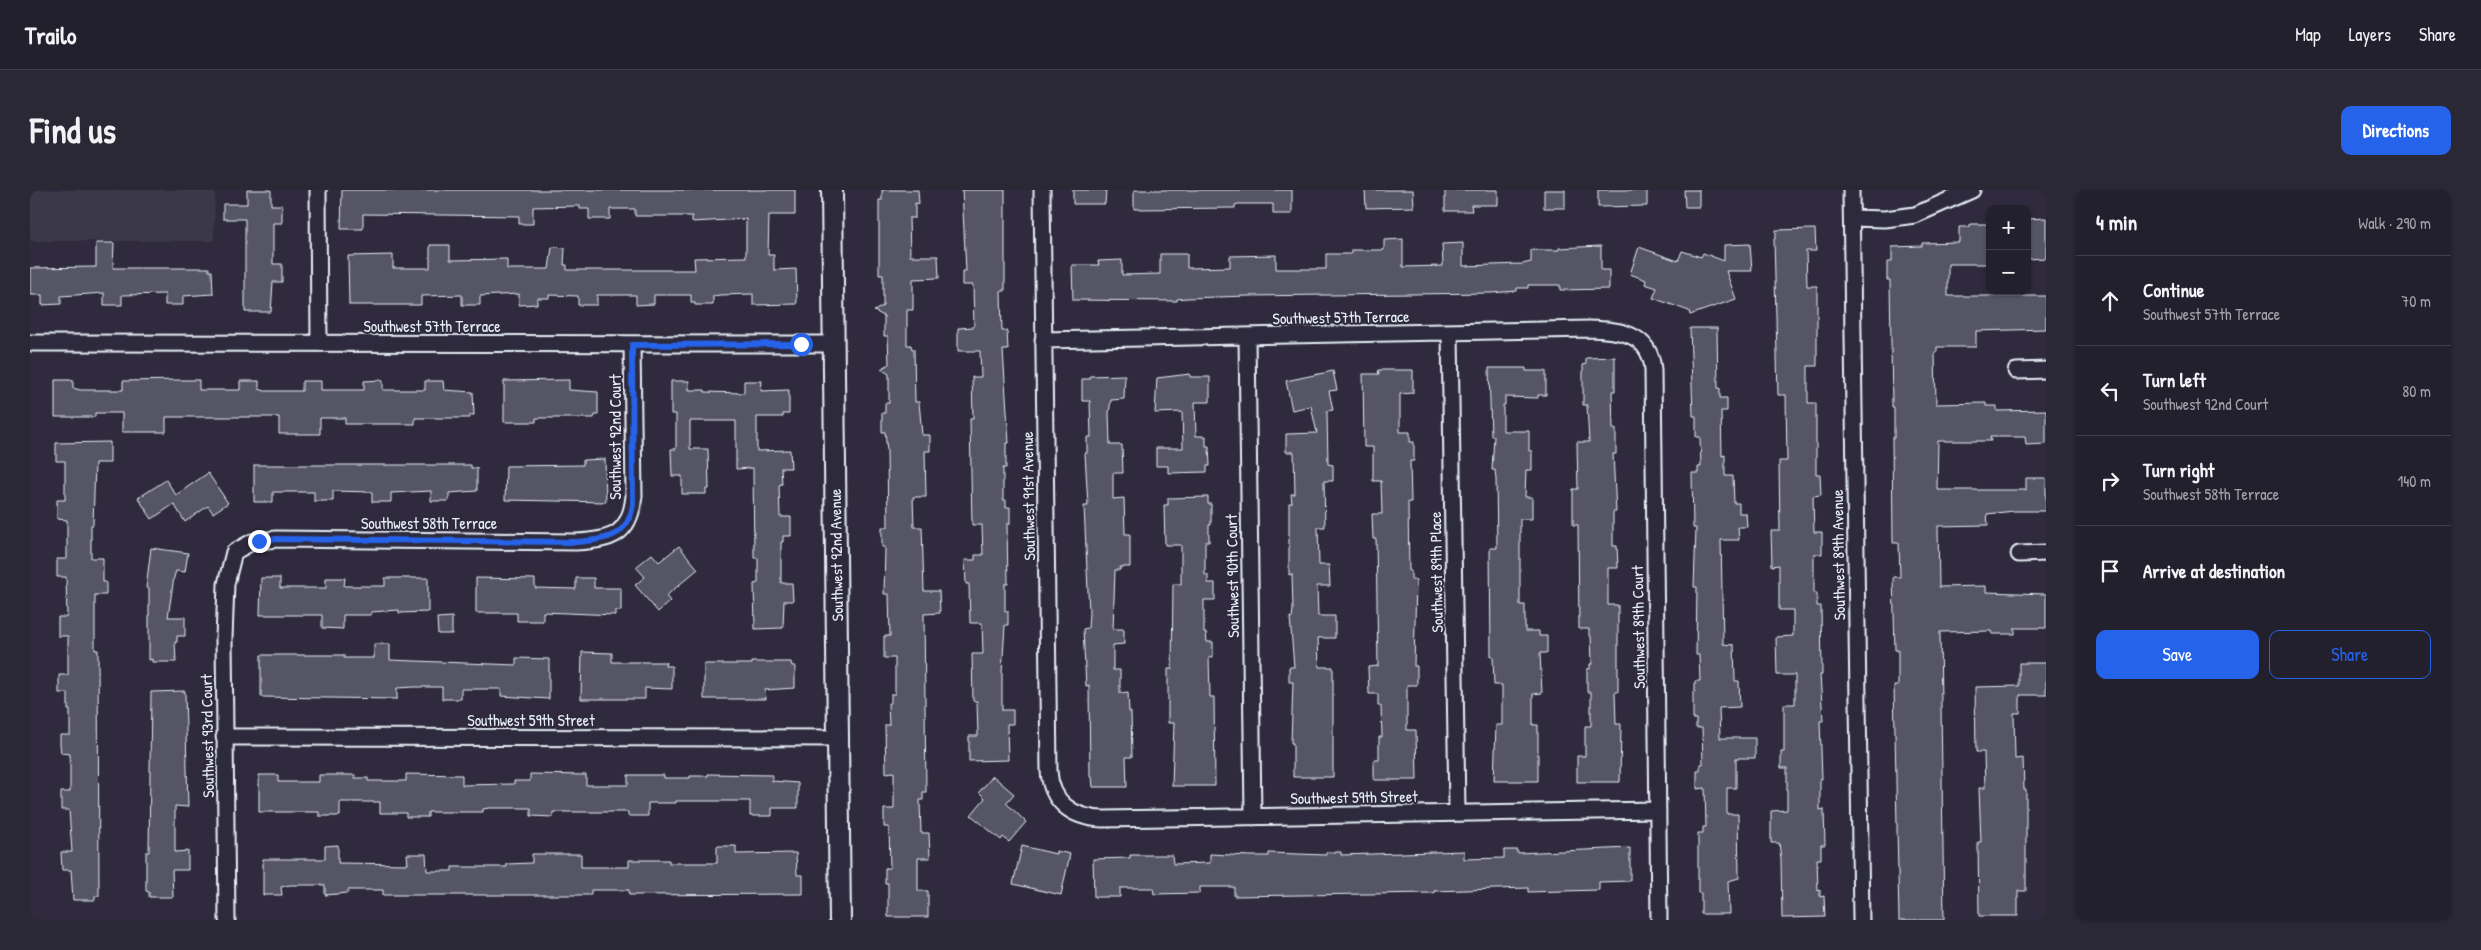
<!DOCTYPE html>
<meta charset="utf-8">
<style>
body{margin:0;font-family:"Patrick Hand",sans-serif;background:#2b2836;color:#f1f3f6}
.controls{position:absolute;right:15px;top:15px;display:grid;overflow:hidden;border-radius:10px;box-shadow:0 1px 4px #0004}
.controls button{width:45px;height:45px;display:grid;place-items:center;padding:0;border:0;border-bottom:1px solid #403e4a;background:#23202e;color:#f1f3f6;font:25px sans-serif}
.stop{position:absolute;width:15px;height:15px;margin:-11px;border:4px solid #2563eb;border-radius:50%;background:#fff}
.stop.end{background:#2563eb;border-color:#fff;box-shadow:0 1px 5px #0008}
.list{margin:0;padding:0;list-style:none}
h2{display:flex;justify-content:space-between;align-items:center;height:65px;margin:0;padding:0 20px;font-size:21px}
h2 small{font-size:16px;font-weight:400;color:#a3a3aa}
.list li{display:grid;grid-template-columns:32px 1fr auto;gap:15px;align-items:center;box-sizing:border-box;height:90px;padding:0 20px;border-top:1px solid #403e4a}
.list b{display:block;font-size:19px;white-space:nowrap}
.list p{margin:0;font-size:16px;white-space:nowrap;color:#a3a3aa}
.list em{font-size:16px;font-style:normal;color:#a3a3aa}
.actions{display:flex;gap:10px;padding:15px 20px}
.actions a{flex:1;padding:11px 0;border:1px solid #2563eb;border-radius:10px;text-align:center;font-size:18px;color:#2563eb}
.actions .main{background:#2563eb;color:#fff}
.icon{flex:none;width:28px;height:28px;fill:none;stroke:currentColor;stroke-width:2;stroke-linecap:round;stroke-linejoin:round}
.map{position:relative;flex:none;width:2016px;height:730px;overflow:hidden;border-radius:10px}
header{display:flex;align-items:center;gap:30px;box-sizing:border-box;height:70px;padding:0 25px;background:#23202e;border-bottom:1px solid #403e4a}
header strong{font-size:24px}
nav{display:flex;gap:28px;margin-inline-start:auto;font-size:18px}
.intro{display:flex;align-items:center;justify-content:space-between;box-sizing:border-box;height:120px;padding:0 30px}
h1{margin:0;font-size:35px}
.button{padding:12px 22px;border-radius:10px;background:#2563eb;color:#fff;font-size:18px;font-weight:700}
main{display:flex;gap:30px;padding:0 30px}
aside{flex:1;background:#23202e;border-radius:10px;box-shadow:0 1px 4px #0004}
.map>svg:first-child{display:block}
.built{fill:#3b3749}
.building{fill:#575565;stroke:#e8f1f8}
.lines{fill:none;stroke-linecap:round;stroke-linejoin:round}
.minor-casing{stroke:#e8f1f8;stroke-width:19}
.tertiary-casing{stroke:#e8f1f8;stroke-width:24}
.minor{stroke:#2f2a3d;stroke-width:15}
.tertiary{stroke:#2f2a3d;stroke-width:20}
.route{stroke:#2563eb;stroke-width:6}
.labels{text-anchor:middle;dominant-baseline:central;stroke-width:4;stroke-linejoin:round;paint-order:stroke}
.street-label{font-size:16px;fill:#e8f1f8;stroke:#2f2a3d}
</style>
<header>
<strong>Trailo</strong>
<nav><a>Map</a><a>Layers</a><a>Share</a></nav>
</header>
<div class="intro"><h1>Find us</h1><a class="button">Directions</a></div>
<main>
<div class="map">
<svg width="2016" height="730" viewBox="0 0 2016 730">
<rect width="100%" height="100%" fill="#2f2a3d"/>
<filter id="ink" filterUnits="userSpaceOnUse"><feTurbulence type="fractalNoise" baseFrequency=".02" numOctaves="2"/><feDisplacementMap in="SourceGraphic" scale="10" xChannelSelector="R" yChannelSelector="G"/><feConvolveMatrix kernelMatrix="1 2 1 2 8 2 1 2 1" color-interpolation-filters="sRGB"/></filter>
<g filter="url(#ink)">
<path class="built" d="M0,0H185L184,51H0Z"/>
<path class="building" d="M217,0H241V15H252V33H243V74H252V92H243L241,122H215V29H193V14H217Z
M312,0H765V25H739L738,65H744V80L766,79L767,114L723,115V104L690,105L683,106V115H665V113H661V105H624V114L606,115V105H567V115H548V106L519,105V108H507V114L489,115V104L450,106V115H432V105L391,106V115H319L318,66L363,65V78H400V55H420V70L477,69V79H519L522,57L535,58L534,75H537V80H665L664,68L716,67V29L662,32V26H605V19H580V29H559V19H550V16L503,17V34H489V26L333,24V39H311Z
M852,0H888L889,14L885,13V28H879L880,66H908L909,88L883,89V120H877V155H881L882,159H884L885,212H889L892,245H900V261H895L896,307H883L884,337H892L894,401H909L910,423L894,424L896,602H893V610H890L891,643H899L900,668H888V701H898V727H858V693H855V678H860L859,637H854V619H864V582L856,583L855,535H859L858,513H861V504H865V468H854V446H860L859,404H854L855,357H852V337H858L857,261L855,242H852V223H855V213H859V184L851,179L859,174L858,146H854V126L844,121L853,116V85H849V10H852Z
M932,0H975V101H971L972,141H977L978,160H973L979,253H976V278H973V310H976V318L980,317V334H977L978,394H975V421H978V435H975L972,483V520H983V534H977L978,570L939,571V546H948L947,511H943L942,464H953L952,433H940L939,394H936L935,370H945V365H953L952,335H942L940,229H943L942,187H951L950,161H928V138L944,137L943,95H932V81H936Z
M1043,0H1076L1075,14H1043Z
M1104,0H1262V24H1243V14H1208L1205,15V18L1104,19Z
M1335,0H1383L1384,17L1336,18Z
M1415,0H1468V15H1441L1442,21H1415Z
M1514,0H1535V18H1514Z
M1568,0H1617V16L1568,17Z
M1654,0H1669V17H1655Z
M2016,28V68L1997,69V29Z
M1940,34H1960V74H1918V106H2016V139L1946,141V157H1907V162H1905L1906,214L1956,213V216H1967V221L2016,220V254L1996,255L1995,247H1960L1961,251H1908L1907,300H1996V288H2016V321H1984L1957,324L1958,335L1908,336L1909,397L1956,396V402L2016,404V438H1985V444H1962L1961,441L1910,442L1914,730H1869L1864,496H1868V460H1865L1863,387H1870L1869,353H1863L1862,248H1864V217H1862L1860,90H1857V72H1862V57L1892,56V53L1929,52V37H1940Z
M1785,39L1786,61H1776L1777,96H1787V176H1778V213H1786V284H1790L1791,305L1783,306L1784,342H1792V364H1784V403H1787V416H1791L1792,485H1790L1793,531H1790L1792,589H1790V620L1794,619L1795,655H1791V669H1787L1788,701L1790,700V707L1794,706L1795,727L1752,728L1751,669L1749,653H1741V621L1757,620V578H1751V562H1754V514H1765V485H1747L1746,447L1763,446V420H1749V375L1742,376L1741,341H1750L1749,271H1757L1756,205H1748L1744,48H1746V40Z
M1373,49V77L1413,76L1412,54L1433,53V76L1492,74L1501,72V60H1529V58L1571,56V80H1579V99L1530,100V95H1498V98H1487V101L1461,103L1218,106L1157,108L1147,109V111L1043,110L1042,75H1069L1068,71L1092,70V85L1130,84V64H1157V78L1200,77V66L1246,65V79H1296V64H1321V60H1354V50Z
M66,53H84L83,78H179V81H182L183,104L153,106V115H135V104L92,105V115H74V103L31,106V114L12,115V105H0V78L66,77Z
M1720,54L1722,81H1696L1706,109L1660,125L1659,121L1623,108L1627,98L1615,94L1616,90L1600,84L1609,57L1648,71L1652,61L1671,67L1673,63L1694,71V55Z
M1660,138H1687L1688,198H1690V208H1697V221H1691L1692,266L1695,265V286H1703L1704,313H1709V323H1716L1717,337H1708L1709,350H1691L1693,454L1704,455L1705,491H1709L1710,517L1689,518L1690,548H1725V568H1706V598H1697V624H1708L1709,688L1698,691L1699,724H1671V703H1668V643H1673V637H1676L1675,598L1667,599V581H1670V574H1673L1672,538H1666V529H1663V502H1665V491H1670L1669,465H1666L1667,397H1664L1666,338H1663L1662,283H1668V277H1671L1670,247H1666V226H1663Z
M1585,167V201H1582L1583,239H1586V264H1583L1586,322H1583V356H1587L1588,378H1578V415H1588V502H1585L1586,534H1591L1590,592H1547V566H1555V536H1561V502H1557V479H1560V474H1562L1561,446H1559V439H1549L1548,335H1543V299H1548L1547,252H1559L1557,215H1553V175L1556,174V168Z
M1459,178H1496V181H1516V205H1508V208L1475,207V215H1473V241H1499V261H1502V280H1496L1495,307H1502V329H1490V415H1495V441H1509V446H1517V463H1510L1512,503L1503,504V535H1508V591H1464L1466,535H1472V495H1464L1463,466H1461L1460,358H1467L1466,289L1465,280H1462L1464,246H1461Z
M1348,180H1383V203L1370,204V242H1380V252H1384V271H1380L1381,312H1378L1379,381H1381V390H1386L1384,476H1387V495H1377V540H1386L1387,590H1344V570H1349V547H1352L1351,516H1348V504H1339L1338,477L1348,476L1346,349H1343L1342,324H1352L1351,291H1343V257H1334L1333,184H1349Z
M1303,181L1307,200L1299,201L1303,220L1297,221L1298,274L1303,275V291H1294L1295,337H1288L1289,375H1299L1300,396H1287L1288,426H1305V448H1288L1289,477H1303V587H1263V553H1261L1263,492H1259V477H1264L1260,427L1262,428L1263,419L1262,384L1259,385V313H1262L1261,304H1265L1264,262H1256V244L1287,243L1281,216L1262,220L1256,191Z
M1160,184V187H1180V212H1165L1166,246H1176V256H1179L1180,276H1177V282L1138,283V276H1126V258H1153L1152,222L1125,223L1127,188Z
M1095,185L1094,209L1081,210L1079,223L1080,255H1092L1093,283H1083V309L1094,308L1095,344H1100V377H1090V380H1085L1083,439H1094V454L1083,455V480H1090V503L1098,502L1099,522H1101L1102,567H1096L1097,597H1063L1062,587H1060L1059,495L1056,496L1053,439L1058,438L1059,422L1054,316H1058L1055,263H1057V247H1061L1060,211H1052V189H1060V186Z
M25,190H43V198L50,200H93V191L150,190H169V200H210V191H229V199L235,201H272V191H291V200H334V191L353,190V200H395V191H413L414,200L443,202L444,225H440V228H385V234H315V228H290V244H249V227H136V242H92V223H65V227H25Z
M539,190V200L568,202V225H565L564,228H506V232H474V191Z
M641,191H659V200H675V202L714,203V191H732L731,201L759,200V224H753V227H727V261L760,260L761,278H751L752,294L749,295L750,327H761V346H753V352H751V393H762L763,411H754L753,438L725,439L724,394L728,393V368H724L723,278L706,279V231H660V259H678L679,299H676V304H652V286H642L641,259H646V224H641Z
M80,252V273H65L63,335H61V368H73V392H76V405H65V460H68L69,706H65V710H43L41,680H32L31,662H42L39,620H31V602H40V564L31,563L30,554V545H40V520H38V503H29V485H38V446H28V427H37L36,387H27V369H37V330L27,329V310H35V271H26V253Z
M575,269L576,312L475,310L476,276L553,275V270Z
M224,275H441V278H447V301L419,303V311H401V301L361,303V312H342V302L303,301V311H284V302H243V312H224Z
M178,283L198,313L183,323L178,316L155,332L144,314L122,329L108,308L136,290L146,305Z
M1178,307V314H1181V335H1179V352H1175V385H1178V393H1185V410H1174V443H1176L1177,452H1183V467H1179L1180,507H1184L1185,596H1142L1144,533H1138V479H1142L1143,394H1151V355H1135L1134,315H1138V308Z
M649,356L668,379L636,406L640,411L628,422L605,395L615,387L606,377L622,364L629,372Z
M121,358L158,363L155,382L146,381L144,387L138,427H155V446H147V452H145L146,472H122V469L119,470V398H116Z
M231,388H250V398H296V388H315L314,396H355V388H398V422L369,423V420L341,422V425H313V439L292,438V425H230Z
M446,388L505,389V398L546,399V388H564V398H591V421H585V425L513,422V431H487V423H446Z
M422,427V444H408L407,428Z
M344,454H360V470L486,475V468L519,469V509L471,506V499H431V509H412V497H385L367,498V509L231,507V465H314V468H344Z
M552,462L582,463V472H636L635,476H642V499L615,498V509H551Z
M722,472H761L762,476H765V498L735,500L736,509H674V474H722Z
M1989,473H2016V505H1990V523H1984L1985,569L1993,568L1994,600L1996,599V701H1988V726H1949L1948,652H1951L1949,598H1955L1954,562H1946L1945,497L1989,496Z
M155,501L158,617L145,616V662L158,661V680H142L143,707H119V702L116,701V662H119L121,502Z
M376,584L432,585V595L484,594V591H500V584L556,585V595H598V585H634V588H660V586H678V584L742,585V591L768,593V618H742V626H720V611H646V613H618V626H598V622H523V627L501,626V618H459L453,619V622H398V627H376V623H350V612H310V626H289V622H229V585H248V592H289V585H325V588H338V591H376Z
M963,586L984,604L976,613L996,632L979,652L973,647L971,650L941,625L955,608L949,602Z
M308,655V673L378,674L377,664H396L397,681H422V677H477V674L502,673V664H551V677H599V670H639V673H687V656H706V664L766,663L767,685H773V704L599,705V700H561V705H353V700H318V703L295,705V695H260L251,697L252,705H233V669H295V656Z
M992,656L1026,664V661L1040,664L1031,705L983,694Z
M1600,658V691L1569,692V700L1498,702V698L1404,701V703L1204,706V697H1170V703L1124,704L1123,698H1090V707H1064L1063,669L1100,668V665H1142L1143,674L1180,673V664L1220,666H1239V663L1296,665V662H1311V665L1434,661V669L1474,668V660H1487V663Z"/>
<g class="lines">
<defs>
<path id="minor" d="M288,0L289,152
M1012,0L1019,581C1021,612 1042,628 1073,629L1628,620
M1821,0L1831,730
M1822,28L1855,29L1885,25L1942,0
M1420,142L1427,622
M1217,146L1223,627
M1013,150L1559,139C1588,140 1620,142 1623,180L1629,730
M0,153L803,154
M1986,181L2016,180
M1989,364L2016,363
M194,547L808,548
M197,730L194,449L196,394L204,362L222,352L246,349L546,352C582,350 600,345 604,306L602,155"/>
<path id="tertiary" d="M802,0L810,730"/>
</defs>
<use href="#minor" class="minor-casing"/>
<use href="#tertiary" class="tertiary-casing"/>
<use href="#minor" class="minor"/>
<use href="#tertiary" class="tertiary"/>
</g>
</g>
<g class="lines" filter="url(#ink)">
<path class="route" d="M229,351L246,349L546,352C575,350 599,347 603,314L602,155L771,154"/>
</g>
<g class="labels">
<g class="street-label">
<text transform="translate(1311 127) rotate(-1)">Southwest 57th Terrace</text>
<text x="402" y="136">Southwest 57th Terrace</text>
<text transform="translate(585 247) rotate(-90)">Southwest 92nd Court</text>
<text transform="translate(998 306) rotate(-91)">Southwest 91st Avenue</text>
<text x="399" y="333">Southwest 58th Terrace</text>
<text transform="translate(806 365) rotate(-91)">Southwest 92nd Avenue</text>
<text transform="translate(1808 365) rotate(-91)">Southwest 89th Avenue</text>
<text transform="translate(1406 382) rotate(-91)">Southwest 89th Place</text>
<text transform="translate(1202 386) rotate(-91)">Southwest 90th Court</text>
<text transform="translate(1608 437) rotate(-91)">Southwest 89th Court</text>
<text x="501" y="530">Southwest 59th Street</text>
<text transform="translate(177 546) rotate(-91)">Southwest 93rd Court</text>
<text transform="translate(1324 607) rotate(-1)">Southwest 59th Street</text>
</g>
</g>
</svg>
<div class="controls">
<button>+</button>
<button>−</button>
</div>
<div class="stop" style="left:771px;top:154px"></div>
<div class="stop end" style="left:229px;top:351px"></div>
</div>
<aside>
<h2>4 min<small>Walk · 290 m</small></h2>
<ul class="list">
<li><svg class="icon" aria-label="ahead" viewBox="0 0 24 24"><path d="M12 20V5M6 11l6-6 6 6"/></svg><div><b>Continue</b><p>Southwest 57th Terrace</p></div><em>70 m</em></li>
<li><svg class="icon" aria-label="left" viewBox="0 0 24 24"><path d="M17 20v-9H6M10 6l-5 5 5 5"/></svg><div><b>Turn left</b><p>Southwest 92nd Court</p></div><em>80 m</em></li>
<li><svg class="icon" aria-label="right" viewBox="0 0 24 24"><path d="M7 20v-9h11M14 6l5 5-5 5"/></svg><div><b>Turn right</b><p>Southwest 58th Terrace</p></div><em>140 m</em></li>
<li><svg class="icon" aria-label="arrive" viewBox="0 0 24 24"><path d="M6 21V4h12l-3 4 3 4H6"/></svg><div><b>Arrive at destination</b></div></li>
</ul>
<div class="actions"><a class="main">Save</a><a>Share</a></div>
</aside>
</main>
